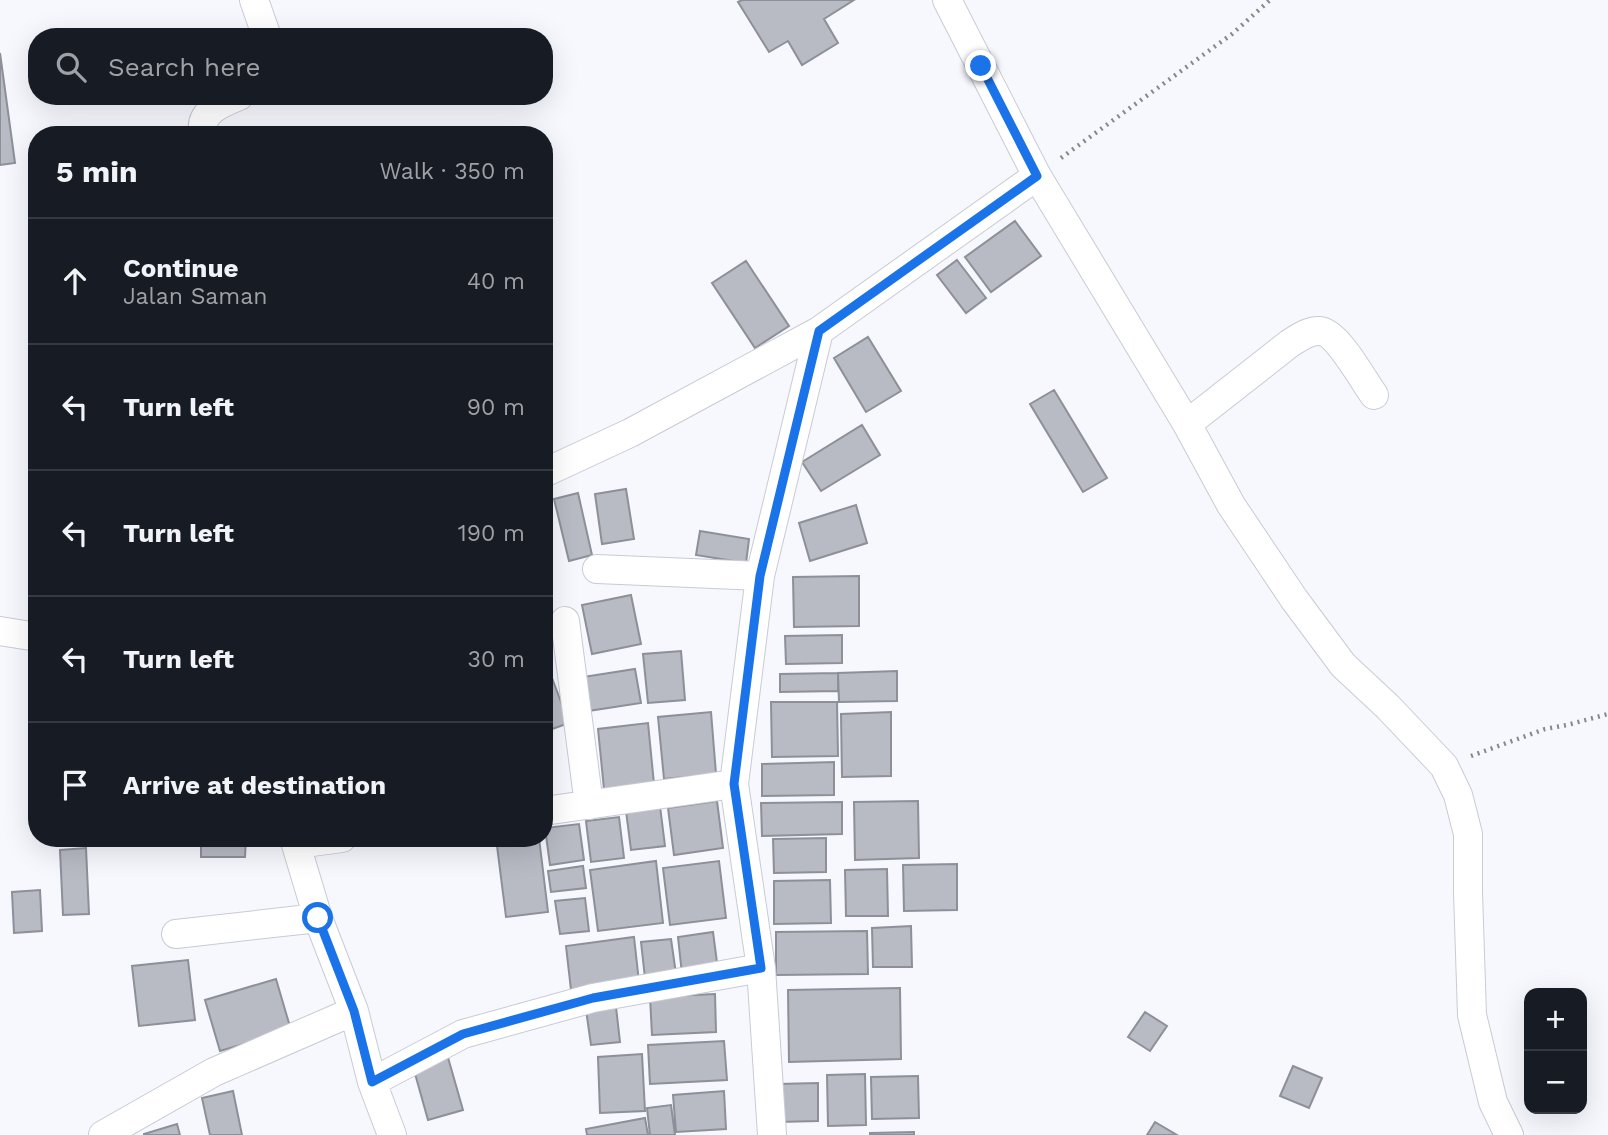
<!DOCTYPE html>
<meta charset="utf-8">
<style>
body{margin:0;font-family:"Work Sans",sans-serif;background:#242831;color:#f1f3f6}
.controls{position:absolute;right:21px;bottom:21px;display:grid;overflow:hidden;border-radius:14px;box-shadow:0 7px 28px #0002}
.controls button{width:63px;height:63px;display:grid;place-items:center;padding:0;border:0;border-bottom:2px solid #363941;background:#171b24;color:#f1f3f6;font:35px sans-serif}
.stop{position:absolute;width:21px;height:21px;margin:-16px;border:5px solid #1a73e8;border-radius:50%;background:#fff}
.stop.end{background:#1a73e8;border-color:#fff;box-shadow:0 2px 7px #0008}
.list{margin:0;padding:0;list-style:none}
h2{display:flex;justify-content:space-between;align-items:center;height:91px;margin:0;padding:0 28px;font-size:30px}
h2 small{font-size:23px;font-weight:400;color:#9ea1a6}
.list li{display:grid;grid-template-columns:46px 1fr auto;gap:21px;align-items:center;box-sizing:border-box;height:126px;padding:0 28px;border-top:2px solid #363941}
.list b{display:block;font-size:26px;white-space:nowrap}
.list p{margin:0;font-size:23px;white-space:nowrap;color:#9ea1a6}
.list em{font-size:23px;font-style:normal;color:#9ea1a6}
.icon{flex:none;width:38px;height:38px;fill:none;stroke:currentColor;stroke-width:2;stroke-linecap:round;stroke-linejoin:round}
.map{position:relative;flex:none;width:1608px;height:1135px;overflow:hidden}
.search{position:absolute;background:#171b24;box-shadow:0 7px 28px #0002;left:28px;top:28px;width:525px;height:77px;display:flex;align-items:center;gap:18px;box-sizing:border-box;padding:0 24px;border-radius:28px;color:#9ea1a6;font-size:26px}
.panel{position:absolute;background:#171b24;box-shadow:0 7px 28px #0002;left:28px;top:126px;width:525px;height:721px;border-radius:28px}
.map>svg:first-child{display:block}
.building{fill:#b8bac4;stroke:#8d8f99;stroke-width:2}
.lines{fill:none;stroke-linecap:round;stroke-linejoin:round}
.street-casing{stroke:#c8cbd5;stroke-width:30}
.path{stroke:#87888d;stroke-width:4.5;stroke-dasharray:2 5;stroke-linecap:butt}
.street{stroke:#fff;stroke-width:28}
.route{stroke:#1a73e8;stroke-width:9}
</style>
<div class="map">
<svg width="1608" height="1135" viewBox="0 0 1608 1135">
<rect width="100%" height="100%" fill="#f6f8fe"/>
<path class="building" d="M742,0H854L824,19L838,43L802,65L788,41L769,52L738,2Z
M0,53L15,163L0,165Z
M1015,221L1041,256L991,292L965,257Z
M957,260L986,298L966,313L937,275Z
M746,261L789,326L755,348L712,283Z
M868,337L901,391L866,412L834,358Z
M1054,390L1107,478L1083,492L1030,404Z
M862,425L880,455L821,491L802,462Z
M626,489L634,539L602,544L595,494Z
M578,493L592,555L569,561L554,499Z
M856,505L867,543L810,561L799,523Z
M700,531L749,539L746,563L696,555Z
M859,576V626L794,627L793,577Z
M631,595L641,644L592,654L582,605Z
M544,604L550,619L544,621Z
M842,635V663L786,664L785,636Z
M681,651L685,700L648,703L643,654Z
M544,657L569,723L544,732Z
M635,669L641,703L588,711L583,677Z
M897,671V701L839,702L838,673Z
M838,673V691L780,692V674Z
M771,702H837L838,756L772,757Z
M711,712L716,774L664,779L658,717Z
M891,712V776L842,777L841,714Z
M648,723L654,784L604,789L598,729Z
M834,762V795L762,796V764Z
M717,801L723,848L674,855L668,808Z
M918,801L919,858L855,860L854,802Z
M842,802V834L762,836L761,803Z
M660,806L665,846L631,850L626,811Z
M619,817L624,858L591,862L586,821Z
M579,824L584,860L550,865L545,828Z
M201,838H246L245,857H201Z
M496,838H539L548,912L506,917Z
M826,838V872L774,873L773,839Z
M86,848L89,914L63,915L60,850Z
M656,861L663,923L598,931L590,870Z
M719,861L726,918L670,925L663,868Z
M957,864V910L904,911L903,865Z
M583,866L586,888L551,892L548,871Z
M887,869L888,916H846L845,870Z
M830,880L831,923L774,924V881Z
M40,890L42,931L14,933L12,892Z
M585,898L589,931L560,934L555,901Z
M911,926L912,967H873L872,928Z
M867,931L868,974L776,975V932Z
M713,932L718,970L682,974L678,937Z
M634,937L639,982L571,990L566,946Z
M671,939L676,974L645,978L641,942Z
M188,960L195,1020L139,1026L132,966Z
M276,979L291,1030L220,1051L205,1000Z
M900,988L901,1059L789,1062L788,990Z
M715,994L716,1032L652,1035L650,997Z
M616,1007L620,1042L591,1045L586,1010Z
M1145,1012L1167,1026L1150,1051L1128,1037Z
M724,1041L727,1080L650,1084L648,1045Z
M447,1054L463,1110L428,1120L412,1063Z
M642,1054L645,1111L600,1113L598,1057Z
M1293,1066L1322,1078L1309,1108L1280,1096Z
M865,1074L866,1125L828,1126L827,1075Z
M918,1076L919,1118L872,1119L871,1077Z
M818,1083V1121L778,1122V1084Z
M233,1091L242,1135H210L202,1098Z
M724,1091L726,1129L676,1132L673,1095Z
M671,1105L675,1135H650L647,1108Z
M645,1118L648,1135H587L586,1129Z
M1155,1122L1177,1135H1147Z
M177,1124L180,1135H144V1134Z
M914,1132V1135H870V1133Z"/>
<g class="lines">
<defs>
<path id="street" d="M254,0L267,37
M947,0L1037,176L1187,424L1231,505L1294,599L1343,665L1388,707L1444,766L1458,795L1468,834V892L1472,1015L1493,1102L1509,1135
M204,135C197,112 222,103 239,96
M1187,424L1289,344C1298,338 1309,330 1320,331C1338,333 1363,380 1374,395
M544,473L630,433L819,331
M597,569L760,576
M565,621L589,805
M0,631L37,637
M544,811L734,784
M294,838L318,918L354,1011L372,1082L392,1135
M297,844L342,838
M176,934L318,918
M372,1082L463,1034L593,998L761,968
M103,1135L214,1072L354,1011
M772,1135L761,968L734,784L760,576L819,331L1037,176"/>
</defs>
<use href="#street" class="street-casing"/>
<path class="path" d="M1061,158L1232,34L1270,0
M1471,756L1545,729L1567,725L1608,714"/>
<use href="#street" class="street"/>
</g>
<g class="lines">
<path class="route" d="M318,918L354,1011L372,1082L463,1034L593,998L761,968L734,784L760,576L819,331L1037,176L981,66"/>
</g>
</svg>
<div class="controls">
<button>+</button>
<button>−</button>
</div>
<div class="stop" style="left:318px;top:918px"></div>
<div class="stop end" style="left:981px;top:66px"></div>
<div class="search"><svg class="icon" aria-label="search" viewBox="0 0 24 24"><circle cx="10" cy="10" r="6"/><path d="M15 15l6 6"/></svg>Search here</div>
<section class="panel">
<h2>5 min<small>Walk · 350 m</small></h2>
<ul class="list">
<li><svg class="icon" aria-label="ahead" viewBox="0 0 24 24"><path d="M12 20V5M6 11l6-6 6 6"/></svg><div><b>Continue</b><p>Jalan Saman</p></div><em>40 m</em></li>
<li><svg class="icon" aria-label="left" viewBox="0 0 24 24"><path d="M17 20v-9H6M10 6l-5 5 5 5"/></svg><div><b>Turn left</b></div><em>90 m</em></li>
<li><svg class="icon" aria-label="left" viewBox="0 0 24 24"><path d="M17 20v-9H6M10 6l-5 5 5 5"/></svg><div><b>Turn left</b></div><em>190 m</em></li>
<li><svg class="icon" aria-label="left" viewBox="0 0 24 24"><path d="M17 20v-9H6M10 6l-5 5 5 5"/></svg><div><b>Turn left</b></div><em>30 m</em></li>
<li><svg class="icon" aria-label="arrive" viewBox="0 0 24 24"><path d="M6 21V4h12l-3 4 3 4H6"/></svg><div><b>Arrive at destination</b></div></li>
</ul>
</section>
</div>
